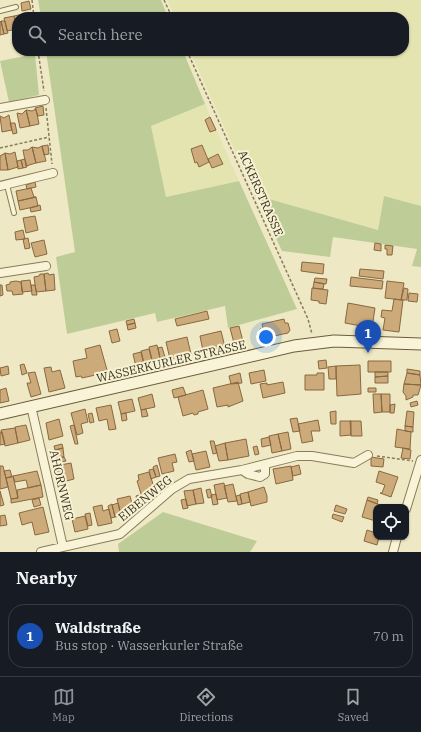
<!DOCTYPE html>
<meta charset="utf-8">
<style>
body{margin:0;font-family:"IBM Plex Serif",serif;background:#20242c;color:#f1f3f6}
.controls{position:absolute;right:12px;bottom:12px;display:grid;overflow:hidden;border-radius:8px;box-shadow:0 1px 3px #0004}
.controls button{width:36px;height:36px;display:grid;place-items:center;padding:0;border:0;border-bottom:1px solid #363941;background:#171b24;color:#f1f3f6;font:20px sans-serif}
.you{position:absolute;left:266px;top:337px;width:14px;height:14px;margin:-10px;border:3px solid #fff;border-radius:50%;background:#1a73e8;box-shadow:0 0 0 6px #1a73e833}
.badge{display:grid;place-items:center;width:26px;height:26px;border-radius:50%;background:#8c9099;color:#fff;font-size:13px;font-weight:700}
.pin{position:absolute;translate:-50% -33px;filter:drop-shadow(0 1px 2px #0008)}
.pin::after{content:'';position:absolute;top:21px;width:14px;height:12px;background:inherit;clip-path:polygon(0 0,100% 0,50% 100%)}
.list{margin:0;padding:0;list-style:none}
h2{display:flex;justify-content:space-between;align-items:center;height:52px;margin:0;padding:0 16px;font-size:17px}
h2 small{font-size:13px;font-weight:400;color:#9ea1a6}
.list li{display:grid;grid-template-columns:26px 1fr auto;gap:12px;align-items:center;box-sizing:border-box;height:64px;margin:0 8px 8px;padding:0 8px;border:1px solid #363941;border-radius:16px}
.list b{display:block;font-size:15px;white-space:nowrap}
.list p{margin:0;font-size:13px;white-space:nowrap;color:#9ea1a6}
.list em{font-size:13px;font-style:normal;color:#9ea1a6}
.icon{flex:none;width:22px;height:22px;fill:none;stroke:currentColor;stroke-width:2;stroke-linecap:round;stroke-linejoin:round}
.map{position:relative;flex:none;width:421px;height:552px;overflow:hidden}
.search{position:absolute;background:#171b24;box-shadow:0 1px 3px #0004;left:12px;right:12px;top:12px;height:44px;display:flex;align-items:center;gap:10px;box-sizing:border-box;padding:0 14px;border-radius:16px;color:#9ea1a6;font-size:15px}
.sheet{height:124px;background:#171b24}
nav{display:flex;justify-content:space-around;align-items:center;box-sizing:border-box;height:56px;border-top:1px solid #363941;background:#171b24;font-size:11px;color:#9ea1a6}
nav a{display:grid;justify-items:center;gap:2px}
nav .on{color:#8c9099}
.map>svg:first-child{display:block}
.farmland{fill:#e4e4b1}
.green{fill:#becd97}
.building{fill:#cdaa79;stroke:#896840}
.lines{fill:none;stroke-linecap:round;stroke-linejoin:round}
.lane-casing{stroke:#897b5a;stroke-width:6}
.street-casing{stroke:#897b5a;stroke-width:10}
.secondary-casing{stroke:#6b5c3d;stroke-width:13}
.path{stroke:#897b5a;stroke-width:1.5;stroke-dasharray:3 2;stroke-linecap:butt}
.lane{stroke:#f9f4d7;stroke-width:4}
.street{stroke:#f9f4d7;stroke-width:8}
.secondary{stroke:#f9f4d7;stroke-width:11}
.labels{text-anchor:middle;dominant-baseline:central;stroke-width:4;stroke-linejoin:round;paint-order:stroke}
.street-label{font-size:12px;fill:#39301e;stroke:#f6f1d3}
</style>
<div class="map">
<svg width="421" height="552" viewBox="0 0 421 552">
<rect width="100%" height="100%" fill="#eee9c4"/>
<path class="farmland" d="M167,0H421V206L384,196L378,230L255,195L190,51H404V17H175Z
M205,104L239,181L166,197L151,126Z"/>
<path class="green" d="M38,0H161L168,17H41Z
M46,51H183L205,104L151,126L166,197L239,181L297,309L228,328L225,306L157,322L155,313L67,334L56,257L75,252Z
M35,54L39,95L9,102L0,61Z
M255,195L378,230L384,196L421,206V267L412,266L417,249L333,237L330,257L282,251Z
M163,512L257,541L250,552H119L118,544Z"/>
<path class="building" d="M29,1L31,9L22,11L21,3Z
M24,14L25,17H17V29L14,16Z
M14,16L17,29L7,31L4,18Z
M1,21H5L8,33L4,34Z
M1,21L4,34L0,35V22Z
M43,106L44,115L38,116L35,108Z
M36,109L39,124L30,126L26,110L32,111Z
M26,110L30,126L20,128L17,113L22,114Z
M9,115L12,130L2,132L0,116L4,118Z
M210,117L216,130L210,132L205,120Z
M10,123H15L17,133L13,134Z
M48,145L49,154L44,155L42,146Z
M202,145L209,162L199,167L197,162L195,163L191,149Z
M42,146L46,161L36,163L32,147L38,148Z
M32,147L36,163L26,166L23,150H28Z
M15,152L18,167L8,170L5,153L10,154Z
M5,153L8,170H0V156Z
M218,154L223,164L212,168L208,159Z
M25,159L27,167L23,168L21,160Z
M21,160L23,168L18,169L17,161Z
M35,182L36,187L27,189L26,185Z
M31,188L34,197H36L18,201L16,191Z
M36,197L38,206L20,210L18,201Z
M40,205L41,210L31,212L30,208Z
M35,216L38,230L26,233L23,218Z
M23,230L25,239L16,240L15,232Z
M28,238L30,248L25,249L23,239Z
M44,240L47,254L35,257L31,243Z
M375,243L381,244V251L374,250Z
M385,245L393,246L392,255H387V249H385Z
M302,262L324,264L323,274L301,271Z
M360,269L384,271L383,279L359,276Z
M48,273L49,275L54,274L55,290L46,291L44,274Z
M40,274H44L46,291L36,292L34,277L39,276Z
M351,277L383,281L382,289L350,286Z
M315,278L327,279L326,284L314,282Z
M30,280L32,291L22,292L21,281Z
M16,281L21,282L23,294L13,295L12,291H7L6,285L10,284V282Z
M387,281L404,283L401,300L385,298Z
M314,282L324,284L323,289L313,288Z
M0,285H2L3,295L0,296Z
M31,285H35L37,295H32Z
M312,288L328,290L326,304L319,303V301L311,300Z
M404,288L408,289L407,300H401Z
M409,293L418,294L417,302L408,301Z
M394,299L403,300L399,332L383,330L385,318L381,317L382,310L392,311Z
M348,303L375,308L372,328L345,323Z
M207,311L209,319L177,326L175,319Z
M134,319L135,323L127,325L126,321Z
M284,319L285,323H288L290,330L288,333L265,338L261,336L260,329L263,328L262,324Z
M135,323L136,328L128,330L127,325Z
M239,326L244,345L235,347L230,328Z
M117,329L120,341L112,343L109,331Z
M221,331L225,347L203,351L200,336Z
M187,337L191,354L170,359L166,342Z
M100,345L107,370L99,372L100,374L82,378L81,376L76,377L73,361L87,358L85,349Z
M157,345L160,358L152,360L149,347Z
M162,347L165,357L160,358L158,348Z
M149,349L152,361L144,363L141,351Z
M141,352L144,365L136,367L133,354Z
M326,360L327,368L319,369L318,361Z
M368,361H391V372H368Z
M24,364L27,373L22,375L20,365Z
M360,365L361,394L337,396L336,366Z
M8,366L9,374L1,376L0,368Z
M336,366V379H329L328,367Z
M51,367L52,372L60,370L65,388L49,392L44,368Z
M407,369L420,371V375L407,373Z
M264,370L266,381L251,384L249,373Z
M35,372L41,394L31,397L27,383H31L28,373Z
M375,372H388V376L375,377Z
M240,373L242,383L231,384L229,376Z
M317,373H324V390H305V375H317Z
M407,373L420,375L421,385L404,384Z
M388,376V383H375V377Z
M238,382L243,401L228,407V405L217,407L213,388Z
M283,382L285,393L263,398L260,384L267,383V385Z
M404,384L421,385L418,395H413V397L406,400V396L403,392Z
M183,387L186,395L174,398L172,390Z
M6,388L9,401L0,403V390Z
M368,388H376V392H368Z
M203,390L208,409L198,412V414L194,415L193,413L183,416L178,397Z
M152,394L155,407L141,410L138,398Z
M373,394H381L382,412L374,413Z
M381,394H390V412H382Z
M132,399L135,411L121,414L118,402Z
M417,401L418,405L411,407L410,403Z
M395,404L394,413H390V405Z
M111,405L116,429L109,430L107,419L99,421L96,408Z
M85,409L88,422L81,424L83,433L77,435L71,413Z
M146,409L148,416L142,417L141,410Z
M336,411V424H331L330,412Z
M407,411L414,412L413,427L405,426Z
M92,413L94,422L90,423L88,414Z
M126,413L127,420L122,421L121,414Z
M297,418L300,431L293,432L290,419Z
M59,419L63,436L49,440L46,423Z
M318,420L320,431H311L313,441L302,443L298,424Z
M340,421H351V435L340,436Z
M350,421H361L362,436H351Z
M26,425L30,440L18,443L15,427Z
M74,425L78,444H75L70,426Z
M405,426L413,427V432L405,431Z
M15,428L18,443L5,446L1,430Z
M397,429L411,432L410,449L395,447Z
M0,432H2L5,444L0,445Z
M288,432L291,449L282,451L278,434Z
M278,434L282,451L272,453L269,436Z
M269,437L271,445L262,447L261,439Z
M246,439L249,456L228,460L225,443Z
M210,441H214L217,453L213,454Z
M225,443L228,460L219,461L215,446Z
M62,444L63,448L55,450L54,446Z
M257,446L259,454L255,455L253,447Z
M63,448L64,457L56,458L55,450Z
M403,448L411,450L410,459L401,458Z
M191,450L194,461L189,462L186,452Z
M206,451L210,467L196,470L192,454Z
M175,454L177,462L172,463L174,471L162,474L158,458Z
M64,457L66,461L57,463L56,458Z
M371,457L384,459L383,467L371,466Z
M71,463L74,479L59,483L55,466Z
M157,465L160,476L156,477L153,467Z
M299,465L301,474L293,476L291,467Z
M0,466H3L8,487L0,489Z
M291,466L293,480L276,484L273,469Z
M153,469L156,477L151,479L149,470Z
M10,470L12,477L6,478L4,471Z
M37,471L41,485L28,488L26,480L15,482L13,476Z
M379,471L398,477L391,497L380,493H382L385,485L376,482Z
M149,472L156,493L142,497L137,481L139,480L138,475Z
M13,476L18,498L11,499L6,478Z
M224,483L227,498L217,500L214,485Z
M233,484L237,501L228,502L224,486Z
M41,485L43,497L11,503V499L18,498L17,490Z
M264,487L267,496V502L251,506L248,492Z
M201,488L204,503L196,504L193,490Z
M210,489L212,497L208,498L206,490Z
M193,490L196,504L187,506L184,491Z
M0,491L4,505L0,506Z
M248,492L250,502L242,504L240,494Z
M216,494L218,504L213,505L211,495Z
M139,495L141,503L138,504L136,496Z
M240,495L242,504L238,505L236,496Z
M130,496L134,511L121,514L117,499Z
M368,497L378,500L377,504L367,500Z
M39,498L41,505L34,507L32,500Z
M186,499L188,508L183,509L181,500Z
M367,500L386,507H376V521L362,517Z
M118,503L121,516L115,517L112,505Z
M112,504L115,517L111,518L108,506Z
M102,505L103,511L109,509L112,523L98,526L93,507Z
M336,505L347,509L345,514L334,511Z
M43,507L49,532L35,535L32,522L22,525L19,513Z
M90,513L92,525L88,526L85,514Z
M333,514L344,517L342,522L332,518Z
M5,515L7,525L0,526V516Z
M85,516L88,529L75,532L72,519Z
M367,530L376,533V537H379L377,545L364,541Z"/>
<g class="lines">
<defs>
<path id="lane" d="M0,11L16,7
M7,185L14,213"/>
<path id="street" d="M0,108L45,100
M0,186L53,173
M0,273L46,266
M31,406L63,547
M242,470L248,474L260,477L265,474V464
M406,509L421,460
M41,552L120,534L172,489L189,479L242,470L297,456H312L354,463L368,455
M393,552L397,537"/>
<path id="secondary" d="M0,414L294,346L334,341L421,344"/>
</defs>
<use href="#lane" class="lane-casing"/>
<use href="#street" class="street-casing"/>
<use href="#secondary" class="secondary-casing"/>
<path class="path" d="M32,0L34,17
M164,0L172,17
M38,51L44,91
M187,51L308,319L312,334
M46,108L52,164
M0,148L49,137
M377,456L413,461"/>
<use href="#lane" class="lane"/>
<use href="#street" class="street"/>
<use href="#secondary" class="secondary"/>
</g>
<g class="labels">
<g class="street-label">
<text transform="translate(261 193) rotate(66)">ACKERSTRASSE</text>
<text transform="translate(171 361) rotate(-13)">WASSERKURLER STRASSE</text>
<text transform="translate(62 485) rotate(77)">AHORNWEG</text>
<text transform="translate(145 498) rotate(-39)">EIBENWEG</text>
</g>
</g>
</svg>
<div class="controls">
<button><svg class="icon" aria-label="locate" viewBox="0 0 24 24"><circle cx="12" cy="12" r="6"/><path d="M12 2v4M12 18v4M2 12h4M18 12h4"/></svg></button>
</div>
<div class="you"></div>
<div class="pin badge" style="left:368px;top:353px;background:#1a4fb4">1</div>
<div class="search"><svg class="icon" aria-label="search" viewBox="0 0 24 24"><circle cx="10" cy="10" r="6"/><path d="M15 15l6 6"/></svg>Search here</div>
</div>
<section class="sheet">
<h2>Nearby<small></small></h2>
<ul class="list">
<li><span class="badge" style="background:#1a4fb4">1</span><div><b>Waldstraße</b><p>Bus stop · Wasserkurler Straße</p></div><em>70 m</em></li>
</ul>
</section>
<nav>
<a class="on"><svg class="icon" aria-label="map" viewBox="0 0 24 24"><path d="M3 6l6-2 6 2 6-2v14l-6 2-6-2-6 2zM9 4v14M15 6v14"/></svg>Map</a>
<a><svg class="icon" aria-label="directions" viewBox="0 0 24 24"><path d="M12 3l9 9-9 9-9-9zM9 14v-3h6M13 9l2 2-2 2"/></svg>Directions</a>
<a><svg class="icon" aria-label="saved" viewBox="0 0 24 24"><path d="M7 4h10v16l-5-4-5 4z"/></svg>Saved</a>
</nav>
